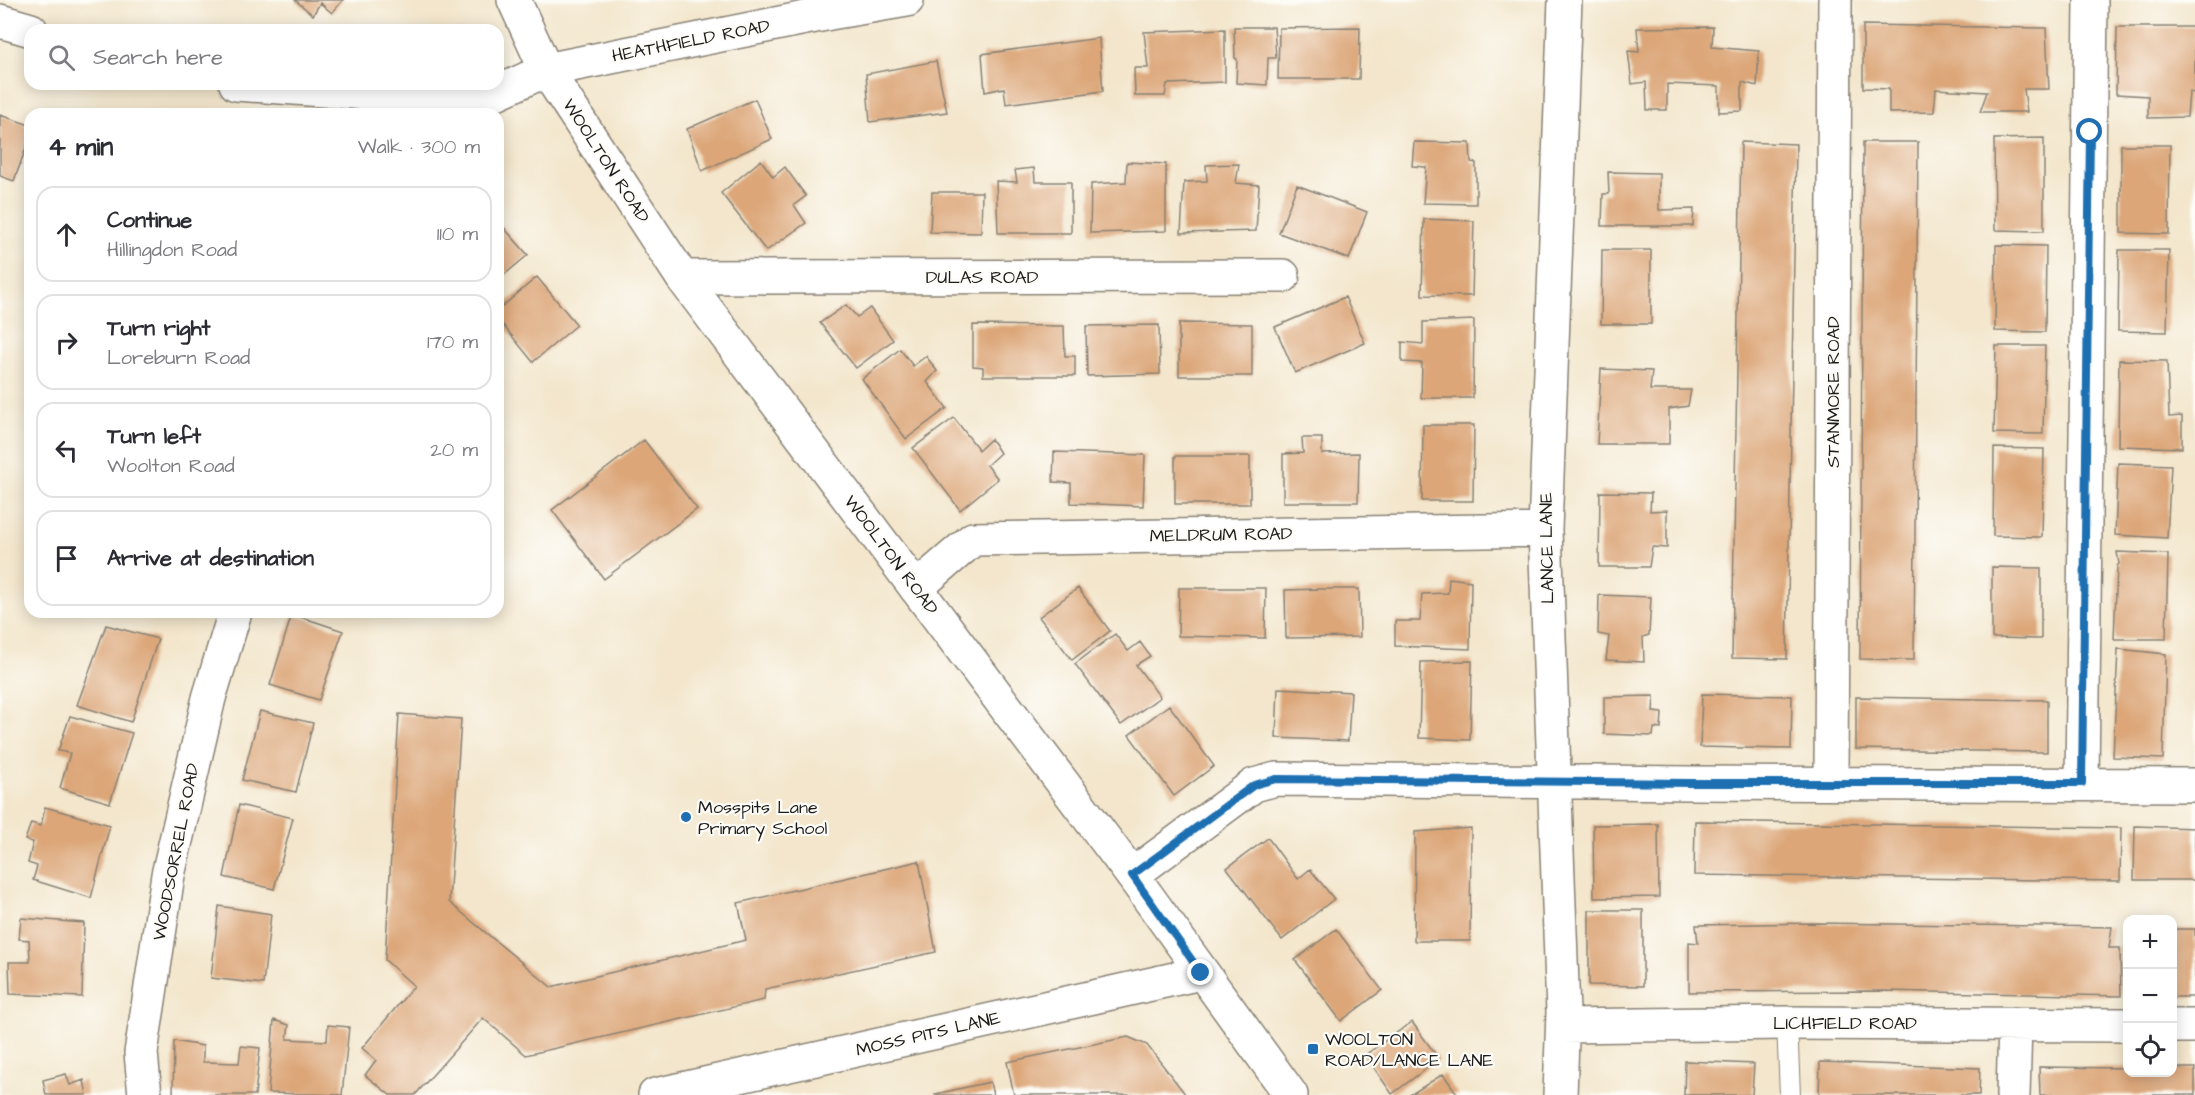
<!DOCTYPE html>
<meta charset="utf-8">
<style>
body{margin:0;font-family:"Architects Daughter",sans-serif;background:#f2f2f3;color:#2b2b33}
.controls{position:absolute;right:18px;bottom:18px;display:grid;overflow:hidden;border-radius:12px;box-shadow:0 3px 15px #0003}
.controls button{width:54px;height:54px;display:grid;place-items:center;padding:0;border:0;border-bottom:2px solid #e1e1e2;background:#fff;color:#2b2b33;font:30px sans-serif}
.stop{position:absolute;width:18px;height:18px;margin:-14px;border:4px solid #1f6fb2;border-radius:50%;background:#fff}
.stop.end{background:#1f6fb2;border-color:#fff;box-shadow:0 2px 6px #0008}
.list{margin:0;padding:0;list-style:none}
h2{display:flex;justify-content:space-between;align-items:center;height:78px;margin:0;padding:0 24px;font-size:26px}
h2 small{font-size:20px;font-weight:400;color:#7c7c81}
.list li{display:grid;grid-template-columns:39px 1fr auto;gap:18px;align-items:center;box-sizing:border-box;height:96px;margin:0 12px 12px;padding:0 12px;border:2px solid #e1e1e2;border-radius:18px}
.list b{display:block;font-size:22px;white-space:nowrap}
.list p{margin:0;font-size:20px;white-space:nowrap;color:#7c7c81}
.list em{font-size:20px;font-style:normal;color:#7c7c81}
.icon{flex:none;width:33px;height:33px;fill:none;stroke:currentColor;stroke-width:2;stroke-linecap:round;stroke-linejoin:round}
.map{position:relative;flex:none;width:2195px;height:1095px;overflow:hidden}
.search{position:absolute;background:#fff;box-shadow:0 3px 15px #0003;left:24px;top:24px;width:480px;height:66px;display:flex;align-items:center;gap:15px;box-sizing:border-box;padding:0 21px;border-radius:18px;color:#7c7c81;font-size:22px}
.panel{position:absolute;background:#fff;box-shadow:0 3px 15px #0003;left:24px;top:108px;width:480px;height:510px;border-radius:18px}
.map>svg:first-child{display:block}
.building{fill:#dca678}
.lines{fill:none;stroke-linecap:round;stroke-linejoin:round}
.service-casing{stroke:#888174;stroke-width:22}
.minor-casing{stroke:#888174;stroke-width:36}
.tertiary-casing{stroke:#888174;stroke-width:36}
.service{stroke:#fff;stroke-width:20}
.minor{stroke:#fff;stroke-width:33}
.tertiary{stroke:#fff;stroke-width:33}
.route{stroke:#1f6fb2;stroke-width:8}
.poi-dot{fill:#1f6fb2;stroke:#fdfcf7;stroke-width:2}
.labels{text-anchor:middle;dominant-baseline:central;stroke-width:4.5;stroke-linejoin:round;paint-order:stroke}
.street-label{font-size:18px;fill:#1c1c1c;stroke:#fdfcf7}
.poi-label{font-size:18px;fill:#1c1c1c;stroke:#fdfcf7;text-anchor:start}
</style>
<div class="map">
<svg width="2195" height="1095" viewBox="0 0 2195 1095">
<rect width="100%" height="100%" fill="#fdfcf7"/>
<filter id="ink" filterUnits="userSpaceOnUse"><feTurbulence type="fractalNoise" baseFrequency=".0167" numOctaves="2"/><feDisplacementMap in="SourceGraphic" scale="12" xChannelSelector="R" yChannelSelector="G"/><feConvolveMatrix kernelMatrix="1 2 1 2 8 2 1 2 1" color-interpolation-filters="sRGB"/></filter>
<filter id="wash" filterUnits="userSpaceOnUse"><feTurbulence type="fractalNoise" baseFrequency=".008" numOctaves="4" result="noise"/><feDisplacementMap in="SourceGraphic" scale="24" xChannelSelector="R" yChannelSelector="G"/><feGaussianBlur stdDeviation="1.35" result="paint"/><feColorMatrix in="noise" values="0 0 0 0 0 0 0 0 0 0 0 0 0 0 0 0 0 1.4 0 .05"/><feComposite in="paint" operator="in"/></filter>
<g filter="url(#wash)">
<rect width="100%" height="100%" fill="#f3e6cc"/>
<g id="blocks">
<path class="building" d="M295,0H343L332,13L320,3L313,15Z
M1863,25L2046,28L2049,89H2024L2027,112H1980L1987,92L1936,89L1934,112L1889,113V89L1863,88Z
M1234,27H1274L1276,58H1268L1267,85L1236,83L1237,59L1235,58Z
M1360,27L1359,79H1278L1279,28Z
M1713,27L1712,47L1759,51L1757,86L1742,82V111L1719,112V86L1667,84V110H1647L1646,82L1632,84L1628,51L1639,52L1637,28Z
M2117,27H2195V93L2189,92L2187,117L2148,118V96L2116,94Z
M1225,29V82L1167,84L1165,96H1135L1134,68H1148L1144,32Z
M1099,38L1103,91L1006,104L1004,88L985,92L982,54Z
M936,61L947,112L870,122L866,74Z
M755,99L772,139L702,171L687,129Z
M0,115L30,125V137L14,181L0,176Z
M2044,138V231L1995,230L1994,139Z
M1414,142L1470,143L1471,162L1476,163V204L1423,203L1426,167L1412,166Z
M1741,142L1796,144L1787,659L1732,658Z
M1863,142H1918L1914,660L1860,659Z
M2121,145H2170L2169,234L2121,233Z
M761,160L773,177L785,167L806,196L794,205L806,223L766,251L721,193Z
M1127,162L1166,164V231L1090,233L1091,184L1126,182Z
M1239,164L1236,183L1259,185L1256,231L1181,233L1184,182L1207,181L1206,165Z
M1034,168L1035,182H1071V233H998L996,181L1017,182L1015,170Z
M1608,172L1659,173V210L1694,209L1693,226H1602L1603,194H1609Z
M1297,185L1367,212L1349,259L1279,233Z
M932,192H982L981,233L930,232Z
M1424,219L1474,221L1472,296L1422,295Z
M498,221L528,255L498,280Z
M1996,245L2046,246L2045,332L1995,331Z
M1602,250H1651V324H1601Z
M2119,250H2169L2167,332L2118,331Z
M537,277L577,325L533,362L498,319V310Z
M1345,297L1365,343L1295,373L1275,327Z
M846,305L857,317L870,308L893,340L856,368L820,323Z
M1474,320L1473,398H1421L1422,363L1402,362V342L1423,344V322Z
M1179,323L1252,324V376H1179Z
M973,325L1064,326L1065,356H1075V376H983V367L973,366Z
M1159,325L1160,374L1087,376L1086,326Z
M1996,346H2045L2043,434L1994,433Z
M900,349L913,366L926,356L937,371L927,382L947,408L906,439L862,379Z
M2119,360L2167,361L2169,417L2182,416V448L2118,446Z
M1601,369L1652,371L1650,390H1691L1688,406L1669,409V444H1597Z
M954,418L979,450L991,439L1000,453L987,465L998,479L960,510L913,448Z
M1423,425H1474L1473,501H1422Z
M1302,438H1322V454L1359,453L1358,502H1283V454L1303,453Z
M644,440L697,509L604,579L552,510Z
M1994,448L2044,449L2042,537L1993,536Z
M1054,452L1145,455L1143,506L1071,503V483L1053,482Z
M1175,456H1250V504H1175Z
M2118,463L2171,465L2167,538L2115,535Z
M1600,492L1651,493L1650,511L1667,510V548L1652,547L1649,567H1599Z
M2117,552L2168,554L2166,639H2114L2117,566L2119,564Z
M1992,567L2041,568V639L1992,638Z
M1449,578L1471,581L1470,649L1395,646V621H1420L1422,594L1448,593Z
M1078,588L1110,631L1072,660L1039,617Z
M1179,588H1266L1265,638L1178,636Z
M1322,589H1359L1360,637L1286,638L1285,590Z
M1599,595L1651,597L1649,635L1643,637L1644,662L1606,660L1609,636L1598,634Z
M292,614L343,631L319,700L270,685Z
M106,625L158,639L131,722L77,705Z
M1115,634L1128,651L1140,642L1150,656L1136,665L1160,697L1121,725L1075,664Z
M2118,649L2166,654L2163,759L2113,757Z
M1472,661L1470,740L1419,738L1421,662Z
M1278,688L1351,692L1348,741L1276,738Z
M1702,694L1792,696L1791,749L1700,747Z
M1654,696L1653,712L1662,713L1661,729L1654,728L1653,736L1604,734V697Z
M1856,697L2047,700V752L1856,749Z
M1169,705L1214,766L1174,796L1129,735Z
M260,711L313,723L296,792L242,780Z
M399,714L461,719L449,902L551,987L746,940L738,903L919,861L936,952L765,989L764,1000L526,1055L483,1018L415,1095H390L365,1075L376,1060L362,1048L414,986L385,960Z
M70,716L132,733L110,803L60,788L70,753L58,751Z
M239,805L293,818L274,889L224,877Z
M45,807L110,825L91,898L33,880L37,866L28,863L33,842L25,840L31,823L41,826Z
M1695,821L2121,828L2120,881L1694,875Z
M1658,824L1659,897L1594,898L1593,825Z
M2135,826L2195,828V880H2134Z
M1471,828L1470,941H1414L1415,832Z
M1268,838L1298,879L1310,869L1334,899L1282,940L1227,868Z
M219,906L271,914L263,984L211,978Z
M1589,910H1643V986L1589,985Z
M21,918L84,923L82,997L10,994L9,962H30L29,940L19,939Z
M1816,923L2112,927L2109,948H2120L2121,996L1883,991L1689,992V942L1698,943L1696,925Z
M1336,929L1382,990L1341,1021L1295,960Z
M2172,929H2195V997H2172Z
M274,1020L289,1025L287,1039L327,1041L328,1025L349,1027L342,1095L268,1093Z
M1412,1022L1439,1059L1392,1094L1365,1055Z
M1128,1037L1147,1045L1186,1095H1014L1007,1062Z
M174,1041L203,1046V1062L239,1063L241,1046L260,1048L255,1095H173Z
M1685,1061L1754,1064L1752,1095H1684Z
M1820,1062L1980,1068L1979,1095H1819Z
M2039,1067L2127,1068V1072H2172V1068H2195V1095H2040Z
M66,1074L70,1085L84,1080L87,1095H46L43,1080Z
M1443,1074L1458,1095H1410Z
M990,1082L993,1095H935V1094Z"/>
</g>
</g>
<g filter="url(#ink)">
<use href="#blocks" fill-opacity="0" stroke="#888174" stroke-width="1.5"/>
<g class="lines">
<defs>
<path id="service" d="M1787,1023L1790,1095"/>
<path id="minor" d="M0,21L31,30
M236,84L479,101L546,70L830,13L907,0
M682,277L1283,276
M916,588L973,539L1545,530
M1831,783L1835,0
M2082,783L2091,0
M1132,875L1254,785L1276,779L1691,783L2195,785
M1563,1026L1787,1023L2128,1025
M2172,1026H2195
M145,1095L141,1053L168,875L209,698L235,612
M655,1095L1201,973
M1560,1095L1563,1012L1545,530L1565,0
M2013,1095L2015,1024"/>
<path id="tertiary" d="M514,0L546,70L682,277L1132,875L1291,1095"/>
</defs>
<use href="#service" class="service-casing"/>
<use href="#minor" class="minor-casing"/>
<use href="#tertiary" class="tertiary-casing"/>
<use href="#service" class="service"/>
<use href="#minor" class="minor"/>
<use href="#tertiary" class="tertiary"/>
</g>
</g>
<g class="lines" filter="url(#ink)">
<path class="route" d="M1201,973L1132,875L1254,785L1276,779L1691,783H2082L2090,132"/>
</g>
<g class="poi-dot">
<circle cx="686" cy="817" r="6"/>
<rect x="1307" y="1043" width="12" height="12" rx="3"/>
</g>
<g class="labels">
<g class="street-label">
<text transform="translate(691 41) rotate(-11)">HEATHFIELD ROAD</text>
<text transform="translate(606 161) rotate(57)">WOOLTON ROAD</text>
<text x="982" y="277">DULAS ROAD</text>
<text transform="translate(1833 392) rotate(-90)">STANMORE ROAD</text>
<text transform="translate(1221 535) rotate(-1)">MELDRUM ROAD</text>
<text transform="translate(1547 548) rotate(-91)">LANCE LANE</text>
<text transform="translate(891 555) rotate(53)">WOOLTON ROAD</text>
<text transform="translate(176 852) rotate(-79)">WOODSORREL ROAD</text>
<text x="1845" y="1023">LICHFIELD ROAD</text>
<text transform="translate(928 1034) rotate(-13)">MOSS PITS LANE</text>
</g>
<g class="poi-label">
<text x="698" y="807">Mosspits Lane<tspan x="698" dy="21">Primary School</tspan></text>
<text x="1325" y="1039">WOOLTON<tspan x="1325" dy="21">ROAD/LANCE LANE</tspan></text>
</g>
</g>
</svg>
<div class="controls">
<button>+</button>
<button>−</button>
<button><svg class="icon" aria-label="locate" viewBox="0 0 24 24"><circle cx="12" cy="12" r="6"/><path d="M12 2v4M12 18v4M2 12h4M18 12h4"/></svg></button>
</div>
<div class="stop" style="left:2090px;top:132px"></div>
<div class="stop end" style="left:1201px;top:973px"></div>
<div class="search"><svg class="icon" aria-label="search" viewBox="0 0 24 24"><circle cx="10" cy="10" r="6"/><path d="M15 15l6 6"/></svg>Search here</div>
<section class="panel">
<h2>4 min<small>Walk · 300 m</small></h2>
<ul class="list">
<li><svg class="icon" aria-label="ahead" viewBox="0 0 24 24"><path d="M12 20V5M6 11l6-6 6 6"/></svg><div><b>Continue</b><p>Hillingdon Road</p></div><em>110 m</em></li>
<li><svg class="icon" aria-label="right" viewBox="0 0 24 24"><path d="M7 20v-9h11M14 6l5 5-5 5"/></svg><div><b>Turn right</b><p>Loreburn Road</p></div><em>170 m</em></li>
<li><svg class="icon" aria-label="left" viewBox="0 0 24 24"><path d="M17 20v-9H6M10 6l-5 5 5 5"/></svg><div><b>Turn left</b><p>Woolton Road</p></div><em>20 m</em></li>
<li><svg class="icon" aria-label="arrive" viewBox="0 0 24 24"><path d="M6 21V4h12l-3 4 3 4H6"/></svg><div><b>Arrive at destination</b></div></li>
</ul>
</section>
</div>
